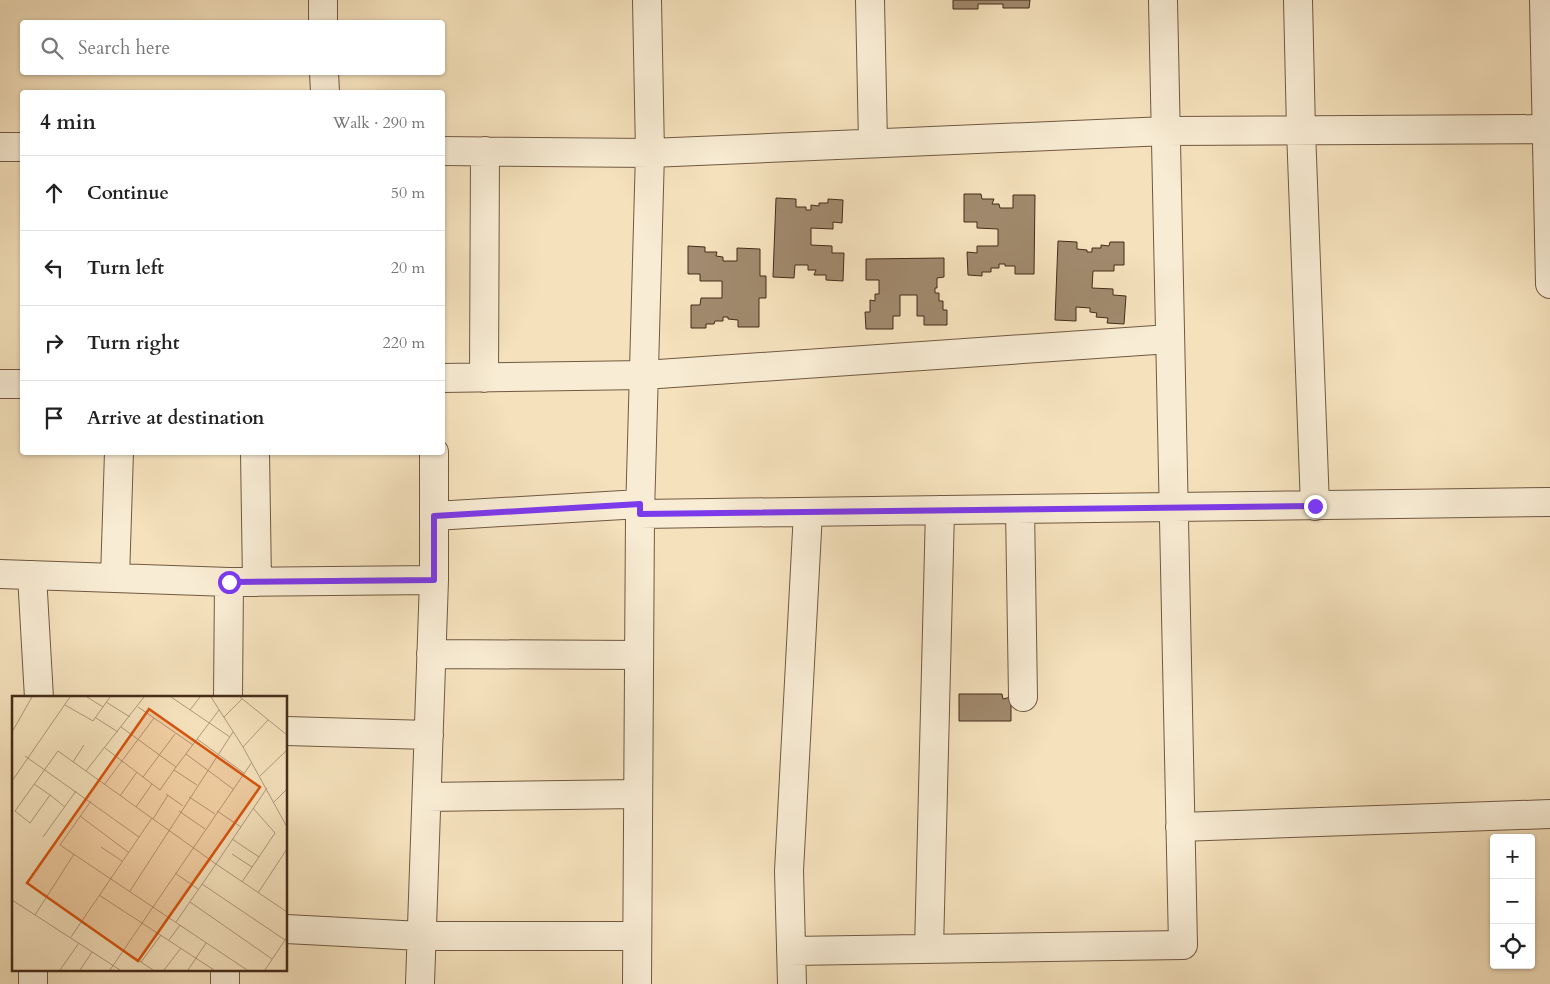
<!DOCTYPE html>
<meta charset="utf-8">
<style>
body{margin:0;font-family:Cardo,serif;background:#f2f2f2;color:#222}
.controls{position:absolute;right:15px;bottom:15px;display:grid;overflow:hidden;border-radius:5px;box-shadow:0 1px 4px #0004}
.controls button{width:45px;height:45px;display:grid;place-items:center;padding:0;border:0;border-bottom:1px solid #e0e0e0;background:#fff;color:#222;font:25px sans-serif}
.stop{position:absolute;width:15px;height:15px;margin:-11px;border:4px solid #7c3aed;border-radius:50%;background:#fff}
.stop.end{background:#7c3aed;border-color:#fff;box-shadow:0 1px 5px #0008}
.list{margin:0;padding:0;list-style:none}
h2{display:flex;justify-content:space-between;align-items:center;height:65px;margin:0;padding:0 20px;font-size:21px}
h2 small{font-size:16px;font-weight:400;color:#767676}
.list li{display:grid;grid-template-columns:32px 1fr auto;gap:15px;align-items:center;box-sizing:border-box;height:75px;padding:0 20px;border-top:1px solid #e0e0e0}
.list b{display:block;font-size:19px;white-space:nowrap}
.list em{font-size:16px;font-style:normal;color:#767676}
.icon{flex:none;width:28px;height:28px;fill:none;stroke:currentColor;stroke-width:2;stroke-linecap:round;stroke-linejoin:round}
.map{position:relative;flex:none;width:1550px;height:984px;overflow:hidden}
.search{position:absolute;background:#fff;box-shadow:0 1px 4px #0004;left:20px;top:20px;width:425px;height:55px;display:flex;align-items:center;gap:12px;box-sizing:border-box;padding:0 18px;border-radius:5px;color:#767676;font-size:19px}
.panel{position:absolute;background:#fff;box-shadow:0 1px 4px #0004;left:20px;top:90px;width:425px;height:365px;border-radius:5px}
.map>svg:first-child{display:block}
.building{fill:#a18a6e;stroke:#452b18}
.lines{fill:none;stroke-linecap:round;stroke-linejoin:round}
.street-casing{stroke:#715941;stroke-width:30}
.street{stroke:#f8ecd4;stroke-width:28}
.route{stroke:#7c3aed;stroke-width:6}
.inset-road{fill:none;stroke:#af997b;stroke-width:1}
.view{fill:#d8540d;fill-opacity:0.15;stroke:#d8540d;stroke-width:2.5}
.inset-edge{fill:none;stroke:#452b18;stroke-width:2.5}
</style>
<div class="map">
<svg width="1550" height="984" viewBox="0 0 1550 984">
<rect width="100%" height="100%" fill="#f5e2bd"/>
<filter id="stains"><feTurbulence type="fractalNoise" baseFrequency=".004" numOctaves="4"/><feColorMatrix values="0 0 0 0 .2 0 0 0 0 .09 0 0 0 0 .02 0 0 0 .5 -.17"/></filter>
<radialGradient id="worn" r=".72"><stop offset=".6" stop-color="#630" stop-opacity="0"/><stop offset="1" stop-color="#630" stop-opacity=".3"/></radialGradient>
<path class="building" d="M953,0H1030L1029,8H1003V4H978V9H953Z
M964,194H981L982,199H994L992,204H999L1000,208H1013V195H1035L1034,274H1015V266H1005V264H999V268H991V272H982V276L968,275L967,252L977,253V246H998V229L977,228V222H964Z
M776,198L796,199V207H806V210H811V205L819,206V203H828V199L843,200L842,223L833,222V229L811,228V245L832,246V253H844L843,281L826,280V275H814L816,270H808V265H795L794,278L773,277Z
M1058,241L1077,242V249L1087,250V252H1092V248H1101V245L1109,246L1110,242H1124V265H1114V271H1093L1092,288L1113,289V295L1126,296L1124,324L1107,323L1108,318L1096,317L1097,313L1090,312V308L1076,307V321L1055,320Z
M688,246L705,247V252H717L716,256L723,257V261H737V248L760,249V276H766V298H759V327H738V320L728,319V317H723V321H715L714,324H706V328H691V305H700L701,298H722V281H700V274H688Z
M944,258V277L937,278V288H935V293H939V301H943V310H947V325H924V316H917V295H900V316H893V329H866L865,312H870V300L875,301V294H879V280H866V259Z
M959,694H1002L1003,699L1011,697V721H959Z"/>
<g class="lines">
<defs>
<path id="street" d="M323,0V22
M870,0L873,143
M1298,0L1301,130L1315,506
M1544,0L1550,284
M324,72L325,92
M0,147H22
M442,151L650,153L1166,131L1550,129
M442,378L644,375L1170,339
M484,378L485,151
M0,384H22
M255,452L257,582
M1020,509L1023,697
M640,514L1550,502
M434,516L640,504
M0,574L229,582L228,698
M32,575L39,698
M115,578L119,452
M434,580V452
M229,582L434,580L420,984
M431,654L639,655
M286,731L429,735
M427,797L638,794
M1180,827L1550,814
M286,929L421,936H637
M929,949L940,510
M791,951L1183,945L1163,0
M33,970V984
M225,984V970
M637,984L640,514L650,153L647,0
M792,984L789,871L808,512"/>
</defs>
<use href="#street" class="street-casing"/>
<use href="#street" class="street"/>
</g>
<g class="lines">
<path class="route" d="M229,582L434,580V516L640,504V514L1315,506"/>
</g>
<g transform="translate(12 696)">
<rect width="275" height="275" fill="#f5e2bd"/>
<path class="inset-road" d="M75,1L91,11M159,1L218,41M199,1L231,51L275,131M228,1L275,39M94,6L118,21M53,9L81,25L98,1M126,11L142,22M178,14L188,1M212,21L230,3M84,22L106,36M109,31L164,71L207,14M0,36L20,1M185,43L232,77M231,51L256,24M93,52L148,94L164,71M174,58L221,93M13,60L127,141M61,66L72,49M162,74L185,89M74,75L132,1M248,80L275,54M131,81L163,38M0,85L58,1M22,88L38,99M92,89L142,22L181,49M154,98L171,110M108,100L125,76M177,101L203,118M74,102L87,84M79,105L48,149L235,274M262,106L275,93M53,111L38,99L18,127L3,115L46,55L204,168L255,92M124,111L140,88M167,115L193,133M205,115L229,131M68,120L116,156M141,123L156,99M31,141L64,95M220,143L247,161M89,151L110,165M220,158L240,171M163,177L186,193M230,186L263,137L241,112M190,188L273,244M118,195L221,36M246,197L275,153M87,199L202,274M0,204L108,274M178,206L260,263M23,219L62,158M69,226L141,274M164,226L204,168L275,216M59,241L140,122M157,244L168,229M129,266L149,239M48,274L67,247M68,274L80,256M98,274L240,66M152,274L169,252M176,274L194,247M253,274L275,241"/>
<path class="view" d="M137,13L248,91L126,265L15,187Z"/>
<rect width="275" height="275" class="inset-edge"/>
</g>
<rect width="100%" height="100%" filter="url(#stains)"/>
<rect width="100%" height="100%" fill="url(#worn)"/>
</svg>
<div class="controls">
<button>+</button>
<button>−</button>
<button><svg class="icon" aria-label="locate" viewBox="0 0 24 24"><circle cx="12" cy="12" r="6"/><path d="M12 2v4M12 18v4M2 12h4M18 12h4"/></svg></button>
</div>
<div class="stop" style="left:229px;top:582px"></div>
<div class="stop end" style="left:1315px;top:506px"></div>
<div class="search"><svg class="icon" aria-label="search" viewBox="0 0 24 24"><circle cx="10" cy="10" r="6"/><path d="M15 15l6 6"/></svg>Search here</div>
<section class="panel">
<h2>4 min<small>Walk · 290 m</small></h2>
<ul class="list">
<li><svg class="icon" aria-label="ahead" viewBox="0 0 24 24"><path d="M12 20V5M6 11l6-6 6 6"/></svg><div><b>Continue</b></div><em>50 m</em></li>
<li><svg class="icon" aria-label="left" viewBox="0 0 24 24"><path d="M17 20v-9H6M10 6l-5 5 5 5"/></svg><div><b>Turn left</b></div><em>20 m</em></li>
<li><svg class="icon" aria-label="right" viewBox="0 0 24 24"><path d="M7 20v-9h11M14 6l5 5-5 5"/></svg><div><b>Turn right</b></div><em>220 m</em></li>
<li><svg class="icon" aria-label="arrive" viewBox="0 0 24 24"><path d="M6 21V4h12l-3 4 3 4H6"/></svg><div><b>Arrive at destination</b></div></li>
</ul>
</section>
</div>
